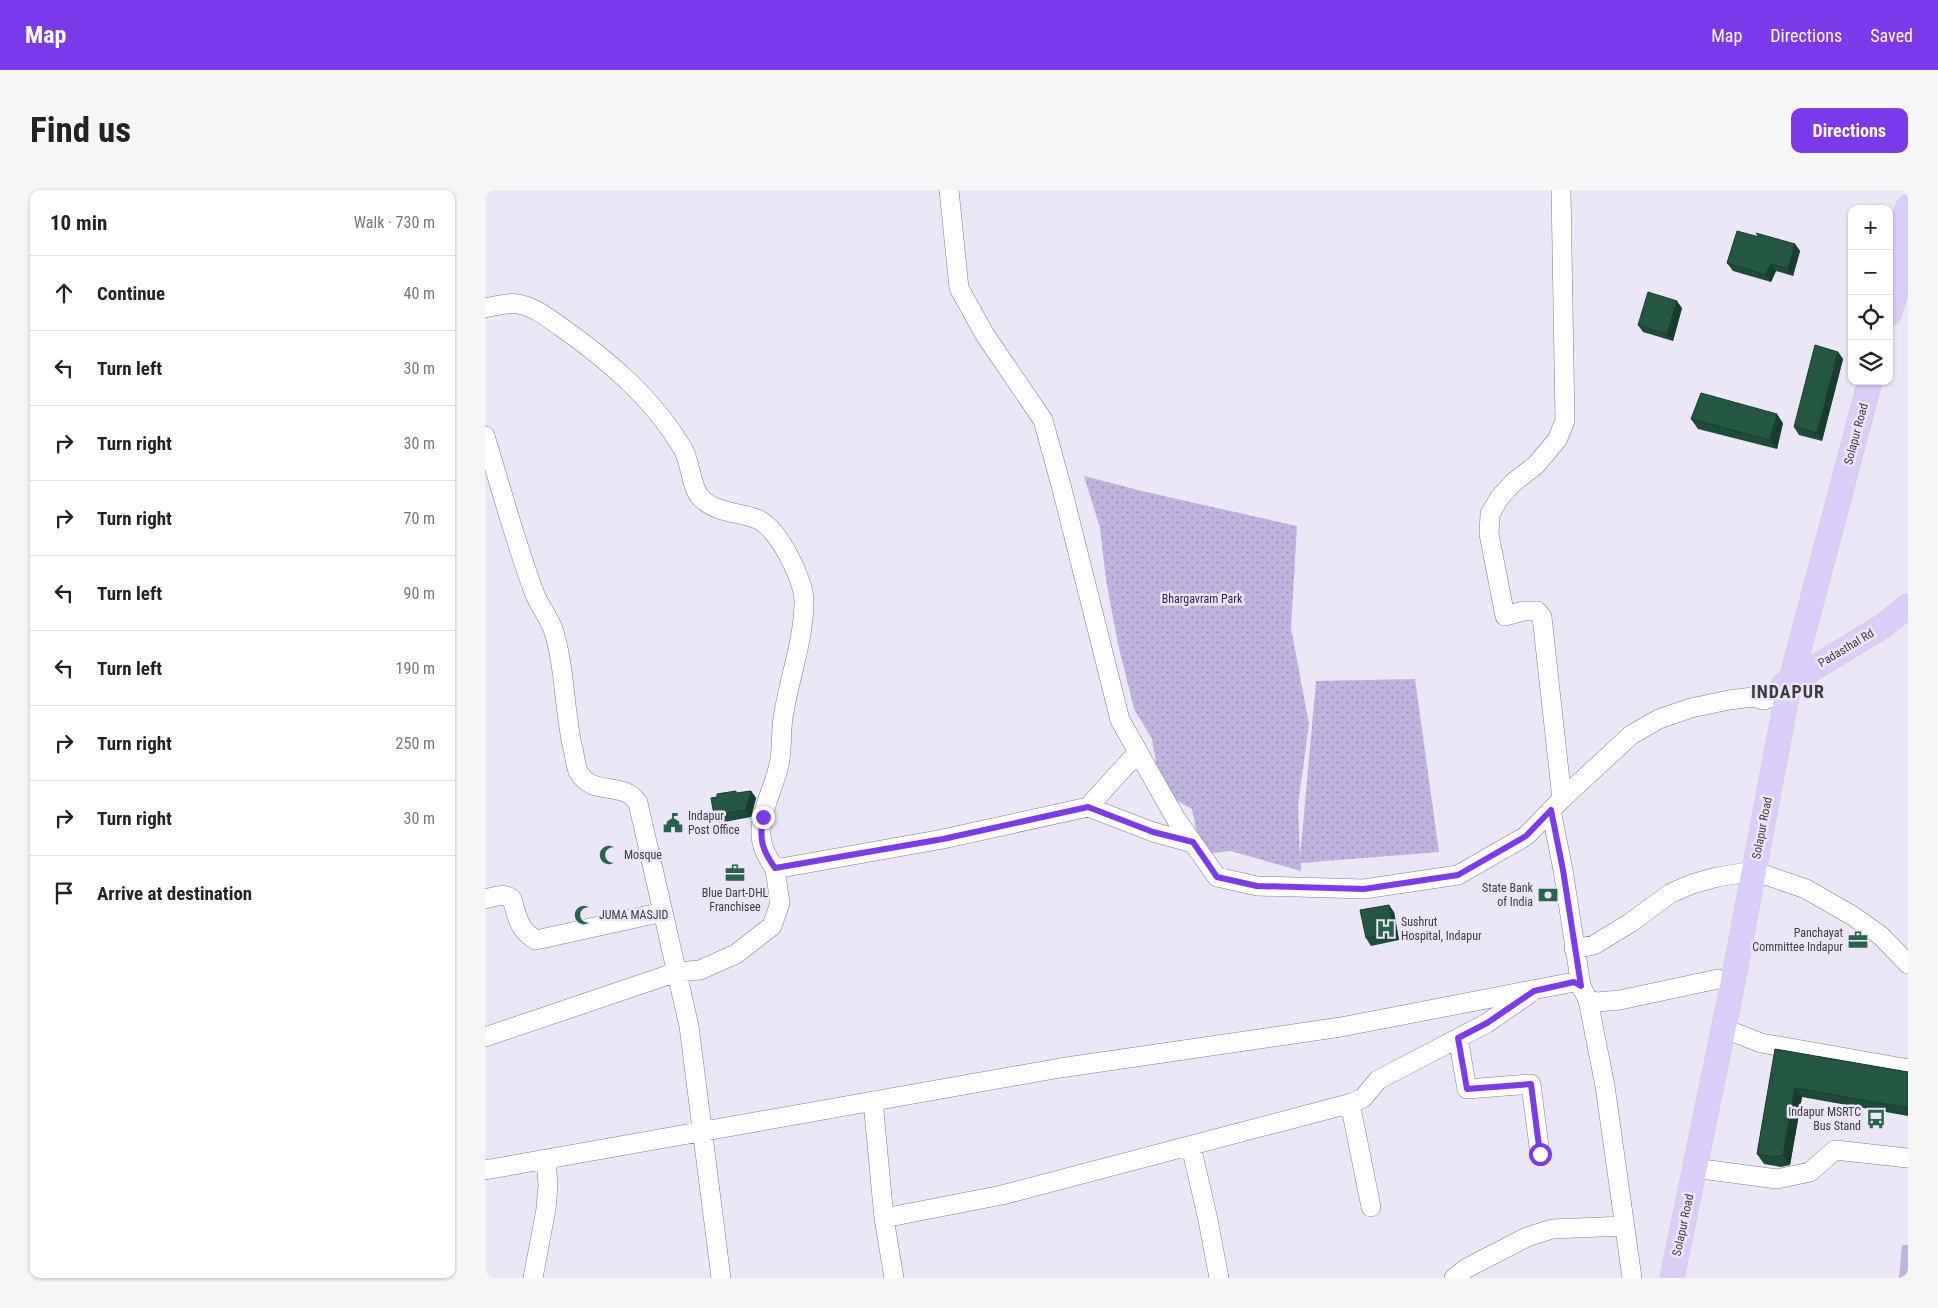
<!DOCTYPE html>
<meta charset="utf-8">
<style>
body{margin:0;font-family:"Roboto Condensed",sans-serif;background:#f6f6f6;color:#222}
.controls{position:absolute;right:15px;top:15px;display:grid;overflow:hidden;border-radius:10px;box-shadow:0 1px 4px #0004}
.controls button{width:45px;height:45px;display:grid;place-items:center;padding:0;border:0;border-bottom:1px solid #e0e0e0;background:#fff;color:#222;font:25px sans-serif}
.stop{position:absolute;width:15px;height:15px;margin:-11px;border:4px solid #7c3aed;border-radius:50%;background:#fff}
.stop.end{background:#7c3aed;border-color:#fff;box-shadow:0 1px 5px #0008}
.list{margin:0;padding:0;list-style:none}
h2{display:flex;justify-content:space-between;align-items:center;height:65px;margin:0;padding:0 20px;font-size:21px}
h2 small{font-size:16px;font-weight:400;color:#767676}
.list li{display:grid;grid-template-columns:32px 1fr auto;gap:15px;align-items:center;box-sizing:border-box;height:75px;padding:0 20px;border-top:1px solid #e0e0e0}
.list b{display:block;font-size:19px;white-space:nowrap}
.list em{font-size:16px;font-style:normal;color:#767676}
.icon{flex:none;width:28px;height:28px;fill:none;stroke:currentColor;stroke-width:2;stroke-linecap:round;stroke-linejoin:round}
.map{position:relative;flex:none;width:1423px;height:1088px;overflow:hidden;border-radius:10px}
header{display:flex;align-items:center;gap:30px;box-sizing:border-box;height:70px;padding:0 25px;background:#7c3aed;color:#fff}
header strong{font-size:24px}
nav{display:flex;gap:28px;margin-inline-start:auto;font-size:18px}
.intro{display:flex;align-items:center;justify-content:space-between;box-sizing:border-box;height:120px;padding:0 30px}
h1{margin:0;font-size:35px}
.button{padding:12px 22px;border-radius:10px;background:#7c3aed;color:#fff;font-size:18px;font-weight:700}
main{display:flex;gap:30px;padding:0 30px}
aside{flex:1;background:#fff;border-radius:10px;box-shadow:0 1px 4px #0004}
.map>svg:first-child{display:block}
.grass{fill:url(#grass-dots)}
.pitch{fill:#bfb3df}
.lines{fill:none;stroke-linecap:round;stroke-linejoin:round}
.minor-casing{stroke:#7f7b89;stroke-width:20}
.major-casing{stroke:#cdccce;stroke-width:25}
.minor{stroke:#fff;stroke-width:19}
.major{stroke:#dbcdfa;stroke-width:24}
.wall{fill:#1e4b39}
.shaded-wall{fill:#183d2e}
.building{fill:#235742;stroke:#183d2e}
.route{stroke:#7c3aed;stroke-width:6}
.labels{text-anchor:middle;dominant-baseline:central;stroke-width:5;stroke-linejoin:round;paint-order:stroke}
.street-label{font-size:12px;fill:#3d3b41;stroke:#ebe7f6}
.park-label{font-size:12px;fill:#311b53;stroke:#ebe7f6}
.poi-label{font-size:12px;fill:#3d3b41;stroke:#ebe7f6;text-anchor:start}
.district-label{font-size:18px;font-weight:bold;letter-spacing:1px;fill:#3d3b41;stroke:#ebe7f6}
</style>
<header>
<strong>Map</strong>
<nav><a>Map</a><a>Directions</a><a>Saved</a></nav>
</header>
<div class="intro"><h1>Find us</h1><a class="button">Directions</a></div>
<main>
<aside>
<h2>10 min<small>Walk · 730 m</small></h2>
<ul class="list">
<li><svg class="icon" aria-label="ahead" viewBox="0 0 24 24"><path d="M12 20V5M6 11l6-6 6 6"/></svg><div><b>Continue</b></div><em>40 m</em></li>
<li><svg class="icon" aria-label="left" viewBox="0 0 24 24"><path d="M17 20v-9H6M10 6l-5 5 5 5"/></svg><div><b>Turn left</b></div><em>30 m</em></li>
<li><svg class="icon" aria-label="right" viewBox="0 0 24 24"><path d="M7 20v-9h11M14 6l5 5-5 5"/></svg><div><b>Turn right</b></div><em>30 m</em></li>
<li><svg class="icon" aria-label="right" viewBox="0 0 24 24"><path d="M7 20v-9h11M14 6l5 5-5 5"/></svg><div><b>Turn right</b></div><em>70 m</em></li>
<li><svg class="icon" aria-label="left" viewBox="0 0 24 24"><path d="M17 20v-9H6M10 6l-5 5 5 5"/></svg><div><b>Turn left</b></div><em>90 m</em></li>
<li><svg class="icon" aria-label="left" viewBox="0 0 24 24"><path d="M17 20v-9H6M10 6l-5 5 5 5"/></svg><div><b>Turn left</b></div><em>190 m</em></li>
<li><svg class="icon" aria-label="right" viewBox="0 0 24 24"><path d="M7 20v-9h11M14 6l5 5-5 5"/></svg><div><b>Turn right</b></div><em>250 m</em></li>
<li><svg class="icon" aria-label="right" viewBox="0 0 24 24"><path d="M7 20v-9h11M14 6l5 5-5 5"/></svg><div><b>Turn right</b></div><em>30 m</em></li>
<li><svg class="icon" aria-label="arrive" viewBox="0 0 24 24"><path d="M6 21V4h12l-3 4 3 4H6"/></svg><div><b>Arrive at destination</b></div></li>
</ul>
</aside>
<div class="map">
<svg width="1423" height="1088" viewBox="0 0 1423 1088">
<defs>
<pattern id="grass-dots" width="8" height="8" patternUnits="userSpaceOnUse" patternTransform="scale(1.25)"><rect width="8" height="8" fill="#bfb3df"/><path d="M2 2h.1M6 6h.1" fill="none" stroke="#9c93b6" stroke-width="1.8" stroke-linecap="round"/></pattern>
</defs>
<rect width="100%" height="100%" fill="#ebe7f6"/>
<path class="grass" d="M599,286L661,302L812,336L806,438L824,534L813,615L815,668L831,491L930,489L954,662L816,673V681L746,661L716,664L707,619L676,602L667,549L649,519L633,454L621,390L615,338Z"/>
<path class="pitch" d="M1417,1055H1423V1088H1414Z"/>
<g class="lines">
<defs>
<path id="minor" d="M464,0L474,98L500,145L558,230L577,299L635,530L691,629L732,687L772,696L879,699L973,685L1041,646L1077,609L1146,545L1174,529L1206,518L1244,510L1268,507L1279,510L1290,506
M1076,0L1080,231L1072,250L1051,275L1029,292L1015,307L1005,324L1004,344L1020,426L1039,421H1052L1057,427L1077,609
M0,118C11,116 22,112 33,114C50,117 63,128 76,137C123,170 169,209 198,259C206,273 206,298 216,308C231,323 253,322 272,329C293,337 319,390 319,411C319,449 305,486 299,522C295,540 298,558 294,575C289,597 277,618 276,640C275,655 282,667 290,679
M0,246C16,298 30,351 49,402C54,415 63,426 68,439C80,475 79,521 88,559C90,566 90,574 93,581C107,608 137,589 153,613L204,836L236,1088
M603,617L668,642L708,653
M1066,620L1078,680L1096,796
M0,709C9,707 19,702 27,709C32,726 34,741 51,750L178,722
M1089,759L1109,755L1145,733L1186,703L1207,694L1232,687L1269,681L1321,699L1368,726L1396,746L1423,774
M1103,810L1120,896L1147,1088
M1238,838L1276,853L1423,879
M0,847L192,782L215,780L251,764L287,736L295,713L290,679L458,649L603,617L653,562
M973,848L982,899L1046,894L1055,965
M388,911L399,1028L409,1088
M865,913L886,1017
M706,956L723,1030L734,1088
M1209,978L1292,989L1325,982L1350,960L1423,968
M0,980L575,878L856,837L1089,792L1096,796L1103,810L1113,812L1135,810L1233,789
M399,1028L517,1005L867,913L878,908L893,890L1002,833L1044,804
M48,1088L61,1019L63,995L61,969
M969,1088L982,1078L1042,1047L1067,1039L1140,1036"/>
<path id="major" d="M1404,73L1423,17
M1404,124L1423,66
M1299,494L1306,492L1398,436L1423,416
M1187,1088L1246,802L1303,501L1385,191"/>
</defs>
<use href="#minor" class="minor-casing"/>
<use href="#major" class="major-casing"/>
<use href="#minor" class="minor"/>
<use href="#major" class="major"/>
</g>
<path class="wall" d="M1274,47L1310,54L1315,61L1308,86L1291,81L1286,92L1248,81L1242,73Z
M1197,118L1188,151L1158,142L1153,135Z
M1353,162L1358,169L1337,251L1314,245L1309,237Z
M1206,229L1298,233L1292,259L1213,239Z
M266,601L271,608L266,627L234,633L229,625L253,603Z
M909,722L914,750L886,756L881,748Z
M1290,859L1423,882V926L1317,907L1305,975L1296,977L1279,974L1272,964Z"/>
<path class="shaded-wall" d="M1310,54L1315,61L1308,86L1303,79Z
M1286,74L1291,81L1286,92L1280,85Z
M1192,111L1197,118L1188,151L1182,144Z
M1353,162L1358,169L1337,251L1332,243Z
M1292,224L1298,233L1292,259L1285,250Z
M266,601L271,608L266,627L261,620Z
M904,715L909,722L914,750L909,743Z
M1310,898L1317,907L1305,975L1298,965Z"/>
<path class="building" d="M1252,41L1274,47L1271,43L1310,54L1303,79L1286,74L1280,85L1242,73Z
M1163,102L1192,111L1182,144L1153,135Z
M1330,155L1353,162L1332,243L1309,237Z
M1216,203L1292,224L1285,250L1206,229Z
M251,601V603L266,601L261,620L229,625L226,608L232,607V604Z
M904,715L909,743L881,748L875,720Z
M1290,859L1423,882V918L1310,898L1298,965L1289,967L1272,964Z"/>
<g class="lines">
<path class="route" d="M278,627C274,649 277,660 290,678L458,649L603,617L668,642L708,652L732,687L772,696L879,699L973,685L1041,646L1066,620L1078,680L1096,796L1089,792L1049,801L1002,833L973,848L982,899L1046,894L1055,964"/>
</g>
<defs>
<symbol id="civic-bare" viewBox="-9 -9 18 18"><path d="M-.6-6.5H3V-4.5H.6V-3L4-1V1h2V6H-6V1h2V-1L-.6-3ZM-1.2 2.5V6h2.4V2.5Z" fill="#2a634c" stroke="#ebe7f6" stroke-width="2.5" paint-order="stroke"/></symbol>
<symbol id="mosque-bare" viewBox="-9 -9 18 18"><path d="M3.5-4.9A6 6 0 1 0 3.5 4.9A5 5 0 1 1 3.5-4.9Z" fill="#2a634c" stroke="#ebe7f6" stroke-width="2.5" paint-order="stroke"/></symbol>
<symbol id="office-bare" viewBox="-9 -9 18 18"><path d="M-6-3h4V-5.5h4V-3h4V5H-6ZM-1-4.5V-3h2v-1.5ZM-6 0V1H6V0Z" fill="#2a634c" stroke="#ebe7f6" stroke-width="2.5" paint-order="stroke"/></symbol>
<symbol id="bank-bare" viewBox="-9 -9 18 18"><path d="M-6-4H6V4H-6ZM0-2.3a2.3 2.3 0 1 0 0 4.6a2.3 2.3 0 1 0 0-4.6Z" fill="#2a634c" stroke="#ebe7f6" stroke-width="2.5" paint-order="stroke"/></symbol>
<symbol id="hospital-bare" viewBox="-9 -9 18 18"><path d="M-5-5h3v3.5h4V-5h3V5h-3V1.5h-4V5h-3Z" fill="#2a634c" stroke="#ebe7f6" stroke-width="2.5" paint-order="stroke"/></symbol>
<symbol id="bus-bare" viewBox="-9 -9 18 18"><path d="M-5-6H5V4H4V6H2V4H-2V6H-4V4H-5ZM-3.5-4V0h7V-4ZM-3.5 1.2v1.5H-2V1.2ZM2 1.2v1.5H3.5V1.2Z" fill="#2a634c" stroke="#ebe7f6" stroke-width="2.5" paint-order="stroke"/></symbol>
</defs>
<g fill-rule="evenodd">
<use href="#civic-bare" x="174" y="619" width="28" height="28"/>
<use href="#mosque-bare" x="110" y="651" width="28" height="28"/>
<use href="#office-bare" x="236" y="669" width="28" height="28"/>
<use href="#bank-bare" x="1049" y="691" width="28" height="28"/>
<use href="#mosque-bare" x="85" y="711" width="28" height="28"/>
<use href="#hospital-bare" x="887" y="725" width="28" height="28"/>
<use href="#office-bare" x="1359" y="736" width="28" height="28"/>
<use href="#bus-bare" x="1377" y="915" width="28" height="28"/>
</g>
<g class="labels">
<g class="street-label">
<text transform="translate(1371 244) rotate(-75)">Solapur Road</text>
<text transform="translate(1361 458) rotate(-31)">Padasthal Rd</text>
<text transform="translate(1277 638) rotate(-79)">Solapur Road</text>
<text transform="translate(1198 1035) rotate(-78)">Solapur Road</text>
</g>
<g class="park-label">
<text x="717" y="409">Bhargavram Park</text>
</g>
<g class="poi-label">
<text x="203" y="626">Indapur<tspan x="203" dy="14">Post Office</tspan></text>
<text x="139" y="665">Mosque</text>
<text x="1048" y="698" text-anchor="end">State Bank<tspan x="1048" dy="14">of India</tspan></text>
<text x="250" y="703" text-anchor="middle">Blue Dart-DHL<tspan x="250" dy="14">Franchisee</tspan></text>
<text x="114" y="725">JUMA MASJID</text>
<text x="916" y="732">Sushrut<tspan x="916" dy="14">Hospital, Indapur</tspan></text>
<text x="1358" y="743" text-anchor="end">Panchayat<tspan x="1358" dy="14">Committee Indapur</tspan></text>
<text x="1376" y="922" text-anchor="end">Indapur MSRTC<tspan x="1376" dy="14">Bus Stand</tspan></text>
</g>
<g class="district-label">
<text x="1303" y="501">INDAPUR</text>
</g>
</g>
</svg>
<div class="controls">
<button>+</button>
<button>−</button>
<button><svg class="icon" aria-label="locate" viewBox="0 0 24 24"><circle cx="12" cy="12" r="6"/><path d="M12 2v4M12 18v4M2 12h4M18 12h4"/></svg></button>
<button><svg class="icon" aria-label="layers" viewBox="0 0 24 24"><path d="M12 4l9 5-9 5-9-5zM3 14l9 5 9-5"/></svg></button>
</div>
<div class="stop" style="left:1055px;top:964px"></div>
<div class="stop end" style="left:278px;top:627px"></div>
</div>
</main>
